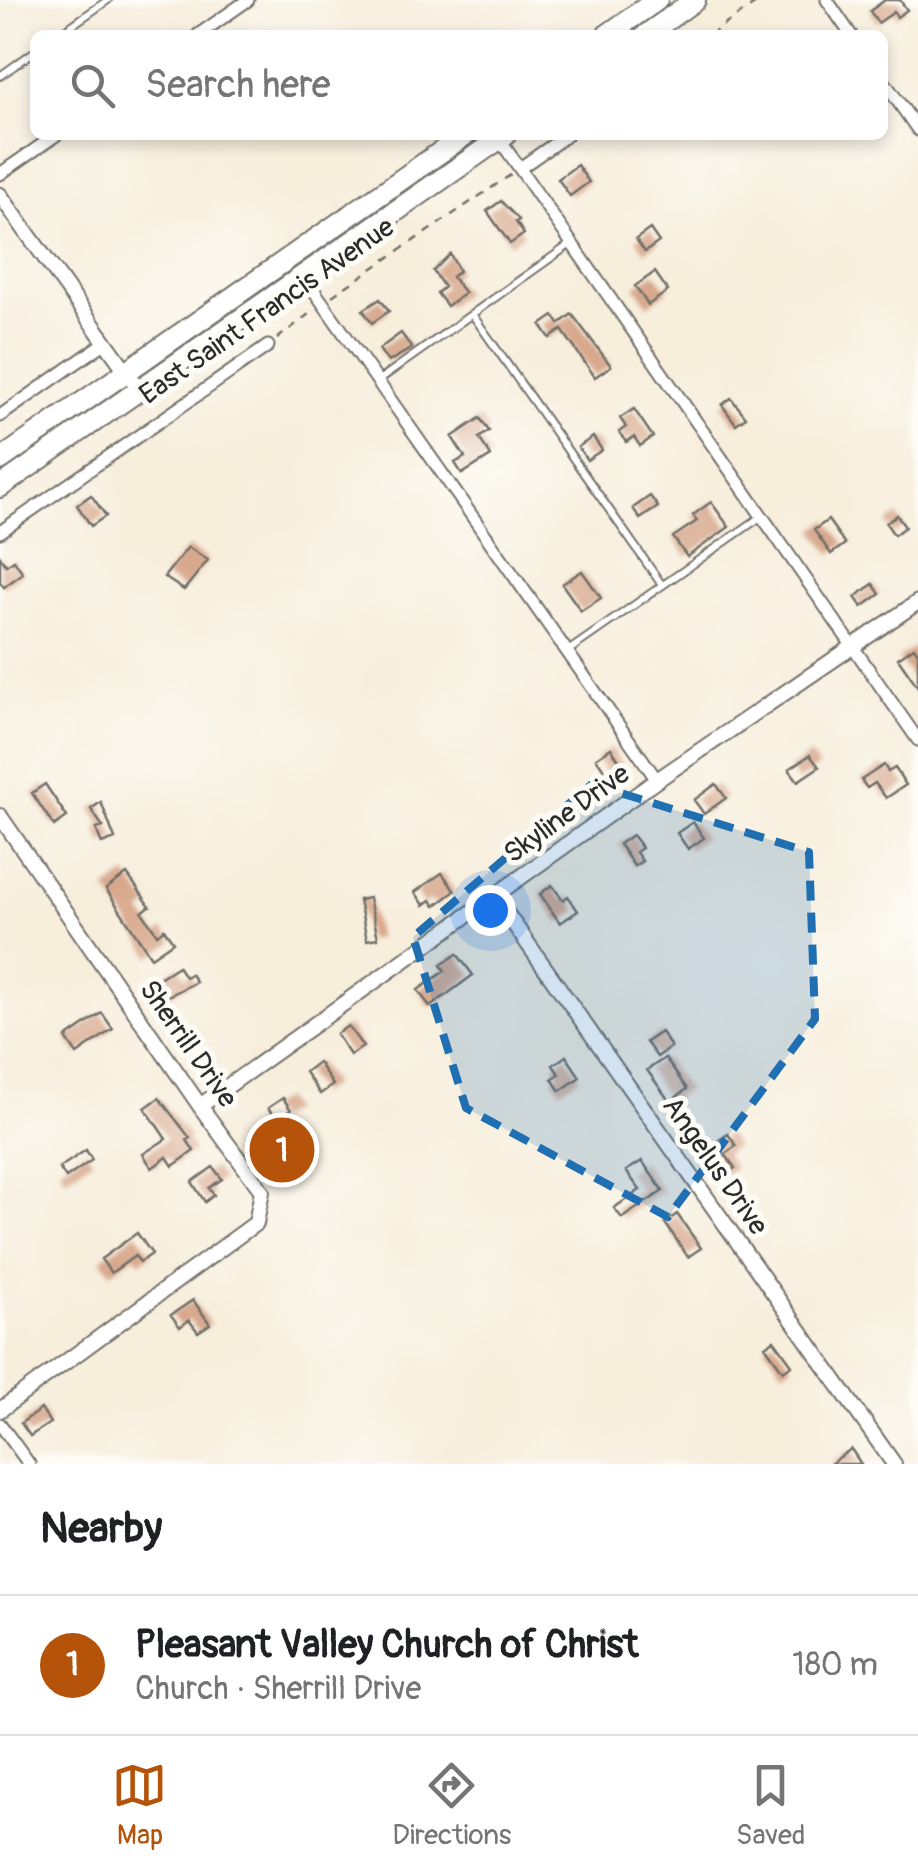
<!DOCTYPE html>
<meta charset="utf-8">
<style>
body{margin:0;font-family:Pangolin,sans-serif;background:#f2f2f2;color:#202124}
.you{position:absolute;left:490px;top:910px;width:35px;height:35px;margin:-25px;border:8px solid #fff;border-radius:50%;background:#1a73e8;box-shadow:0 0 0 15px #1a73e833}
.badge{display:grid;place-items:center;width:65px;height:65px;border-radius:50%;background:#b45309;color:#fff;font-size:32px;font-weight:700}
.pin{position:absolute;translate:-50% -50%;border:5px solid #fff;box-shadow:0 2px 10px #0006}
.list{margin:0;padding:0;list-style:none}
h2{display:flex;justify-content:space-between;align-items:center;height:130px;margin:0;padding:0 40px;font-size:42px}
h2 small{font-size:32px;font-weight:400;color:#757577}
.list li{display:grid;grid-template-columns:65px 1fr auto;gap:30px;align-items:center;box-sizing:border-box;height:140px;padding:0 40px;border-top:2px solid #e0e0e0}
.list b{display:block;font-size:38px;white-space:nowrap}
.list p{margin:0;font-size:32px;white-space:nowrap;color:#757577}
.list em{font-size:32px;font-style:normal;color:#757577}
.icon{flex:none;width:55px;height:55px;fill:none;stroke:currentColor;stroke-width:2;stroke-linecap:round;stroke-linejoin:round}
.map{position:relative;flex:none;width:918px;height:1464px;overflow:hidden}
.search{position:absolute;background:#fff;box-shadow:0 5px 15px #0003;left:30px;right:30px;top:30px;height:110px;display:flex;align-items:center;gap:25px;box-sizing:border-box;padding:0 35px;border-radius:15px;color:#757577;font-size:38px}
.sheet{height:270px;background:#fff}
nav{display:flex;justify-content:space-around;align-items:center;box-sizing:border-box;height:140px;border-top:2px solid #e0e0e0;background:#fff;font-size:28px;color:#757577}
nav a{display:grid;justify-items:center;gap:5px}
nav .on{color:#b45309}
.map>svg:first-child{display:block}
.building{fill:#d8a88d}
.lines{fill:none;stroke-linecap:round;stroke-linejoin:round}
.service-casing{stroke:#726f69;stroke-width:10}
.minor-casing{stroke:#726f69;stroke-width:15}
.tertiary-casing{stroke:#726f69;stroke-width:18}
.trunk-casing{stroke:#726f69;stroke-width:24}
.path{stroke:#726f69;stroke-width:2.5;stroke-dasharray:8 8;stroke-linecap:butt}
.service{stroke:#fff;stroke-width:6}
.minor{stroke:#fff;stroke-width:11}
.tertiary{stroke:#fff;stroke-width:14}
.trunk{stroke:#fff;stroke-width:20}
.marked{fill:#1f6fb2;fill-opacity:0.2;stroke:#1f6fb2;stroke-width:8;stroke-dasharray:20 12;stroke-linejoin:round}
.labels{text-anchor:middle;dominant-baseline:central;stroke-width:10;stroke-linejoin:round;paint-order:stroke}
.street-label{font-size:28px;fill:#2b2b2b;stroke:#fdfcf7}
</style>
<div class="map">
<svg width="918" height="1464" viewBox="0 0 918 1464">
<rect width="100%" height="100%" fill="#fdfcf7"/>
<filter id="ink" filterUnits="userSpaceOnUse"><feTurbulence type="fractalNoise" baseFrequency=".01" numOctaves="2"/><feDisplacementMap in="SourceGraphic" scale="20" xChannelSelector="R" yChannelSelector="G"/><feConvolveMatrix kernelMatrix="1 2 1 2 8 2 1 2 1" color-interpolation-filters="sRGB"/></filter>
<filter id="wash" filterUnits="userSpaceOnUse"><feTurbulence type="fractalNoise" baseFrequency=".0048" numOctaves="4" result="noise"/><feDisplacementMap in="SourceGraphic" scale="40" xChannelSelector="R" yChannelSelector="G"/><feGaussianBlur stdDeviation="2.25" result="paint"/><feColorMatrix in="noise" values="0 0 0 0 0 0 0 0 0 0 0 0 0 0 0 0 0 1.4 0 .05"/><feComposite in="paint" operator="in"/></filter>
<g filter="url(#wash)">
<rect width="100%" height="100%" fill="#f7eedc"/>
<g id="blocks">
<path class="building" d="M885,0H900L907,10L897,17L894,12L878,23L870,11Z
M577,165L589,182L570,196L558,179Z
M501,201L519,220L516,222L524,234L510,244L487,211Z
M650,229L659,242L645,252L636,239Z
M450,254L459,271L452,277L465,293L447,306L437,293L444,287L433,271Z
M655,272L668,291L648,305L635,286Z
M380,299L389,311L372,323L363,310Z
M572,314L611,366L595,377L562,330L550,338L541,325L554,316L559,324Z
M401,333L412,348L388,362L379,349Z
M731,398L746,417L736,424L722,405Z
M634,409L653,437L640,446L634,437L626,442L619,432L626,427L620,418Z
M480,418L489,431L479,438L491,456L462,474L455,463L465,457L452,437Z
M593,437L602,450L587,460L578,447Z
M91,495L106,516L91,526L77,505Z
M650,496L658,507L640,519L633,508Z
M711,502L729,527L687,557L673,537L697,521L693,515Z
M897,515L905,527L894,535L886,523Z
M828,520L845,544L831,554L814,530Z
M188,547L208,560L184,590L164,577Z
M0,556L6,565L14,560L23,573L4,587L0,582Z
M582,571L601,598L581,611L562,584Z
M873,584L880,594L862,607L855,597Z
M914,647L918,653V687L898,658Z
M611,748L627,773L613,783L596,758Z
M810,755L819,767L798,781L789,769Z
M884,765L888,772L895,768L906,785L886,798L875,783L867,788L861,780Z
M45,784L67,817L54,826L32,793Z
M716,784L726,798L704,814L694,800Z
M101,802L115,839L102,844L96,829L103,827L91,809Z
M693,822L704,838L688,849L677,833Z
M632,835L642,848L636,852L642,861L634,866L619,844Z
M442,873L455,891L435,906L431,900L424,905L415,892Z
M127,874L150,906L142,912L157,934L164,929L173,942L151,957L106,889Z
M552,885L563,900L568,896L578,911L560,923L540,894Z
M369,898L378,938L367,940L359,900Z
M457,954L473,975L430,1007L418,990L445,971L441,965Z
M178,966L185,977L191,974L196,982L160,1000L150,984Z
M102,1013L113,1029L77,1054L66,1038Z
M348,1026L363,1047L350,1055L336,1034Z
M661,1032L671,1047L657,1057L646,1042Z
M566,1056L580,1077L560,1091L552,1079L559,1074L553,1065Z
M665,1058L687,1089L670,1102L647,1070Z
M318,1062L333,1085L320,1094L305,1072Z
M159,1098L190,1138L187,1140L194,1151L173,1166L167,1157L152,1168L143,1154L166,1139L145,1108Z
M283,1098L291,1110L277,1120L268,1108Z
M728,1134L736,1146L725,1154L735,1168L722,1176L704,1150Z
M86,1150L92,1160L66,1178L59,1168Z
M642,1161L663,1191L622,1218L614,1208L640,1190L626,1171Z
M213,1167L222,1179L209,1188L214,1195L205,1202L192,1182Z
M677,1214L701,1248L688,1257L665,1223Z
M137,1233L152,1254L140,1262L135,1256L111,1273L101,1259Z
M193,1300L210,1324L198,1332L189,1320L180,1327L171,1315Z
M774,1340L792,1365L783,1371L765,1346Z
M41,1409L50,1423L30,1436L21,1423Z
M851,1449L861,1464H830Z"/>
</g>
</g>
<g filter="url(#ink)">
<use href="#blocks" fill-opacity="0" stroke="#726f69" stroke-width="2.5"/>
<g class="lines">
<defs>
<path id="service" d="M58,35L108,0
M0,76L35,51
M472,314L662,585
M379,380L572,243
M568,651L762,516"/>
<path id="minor" d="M827,0L851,35
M198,35L248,0
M883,80L918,130
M497,136L918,740
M520,168L567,135
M0,174L56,135
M301,272L657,780
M0,416L106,342
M0,532L268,346
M0,1424L29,1464"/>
<path id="tertiary" d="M0,195L139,389
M0,816L200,1106L262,1191L256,1223L0,1410
M495,897L894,1464
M200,1106L657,780L918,602"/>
<path id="trunk" d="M607,35L657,0
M646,35L695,0
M0,460L465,135
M0,487L505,135"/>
</defs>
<use href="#service" class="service-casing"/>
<use href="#minor" class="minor-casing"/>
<use href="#tertiary" class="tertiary-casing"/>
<use href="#trunk" class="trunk-casing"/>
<path class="path" d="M710,35L760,0
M332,296L512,174
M277,339L314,310"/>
<use href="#service" class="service"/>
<use href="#minor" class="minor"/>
<use href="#tertiary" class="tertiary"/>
<use href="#trunk" class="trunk"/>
</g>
</g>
<path class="marked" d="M592,784L809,852L815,1019L668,1217L466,1108L413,937Z"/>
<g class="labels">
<g class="street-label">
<text transform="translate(267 311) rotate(-35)">East Saint Francis Avenue</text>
<text transform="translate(567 814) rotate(-36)">Skyline Drive</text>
<text transform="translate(188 1044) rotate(55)">Sherrill Drive</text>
<text transform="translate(715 1166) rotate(55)">Angelus Drive</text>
</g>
</g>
</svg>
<div class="you"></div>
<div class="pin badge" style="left:282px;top:1150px">1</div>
<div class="search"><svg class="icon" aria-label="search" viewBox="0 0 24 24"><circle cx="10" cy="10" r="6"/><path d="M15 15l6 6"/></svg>Search here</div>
</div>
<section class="sheet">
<h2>Nearby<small></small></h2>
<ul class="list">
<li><span class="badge">1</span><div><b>Pleasant Valley Church of Christ</b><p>Church · Sherrill Drive</p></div><em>180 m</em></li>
</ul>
</section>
<nav>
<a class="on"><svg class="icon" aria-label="map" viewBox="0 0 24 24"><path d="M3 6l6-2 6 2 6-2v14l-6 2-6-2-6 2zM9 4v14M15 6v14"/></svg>Map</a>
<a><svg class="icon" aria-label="directions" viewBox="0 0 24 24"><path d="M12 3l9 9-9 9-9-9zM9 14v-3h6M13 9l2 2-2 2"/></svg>Directions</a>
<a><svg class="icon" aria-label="saved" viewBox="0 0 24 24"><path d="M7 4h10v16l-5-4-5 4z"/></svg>Saved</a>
</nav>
